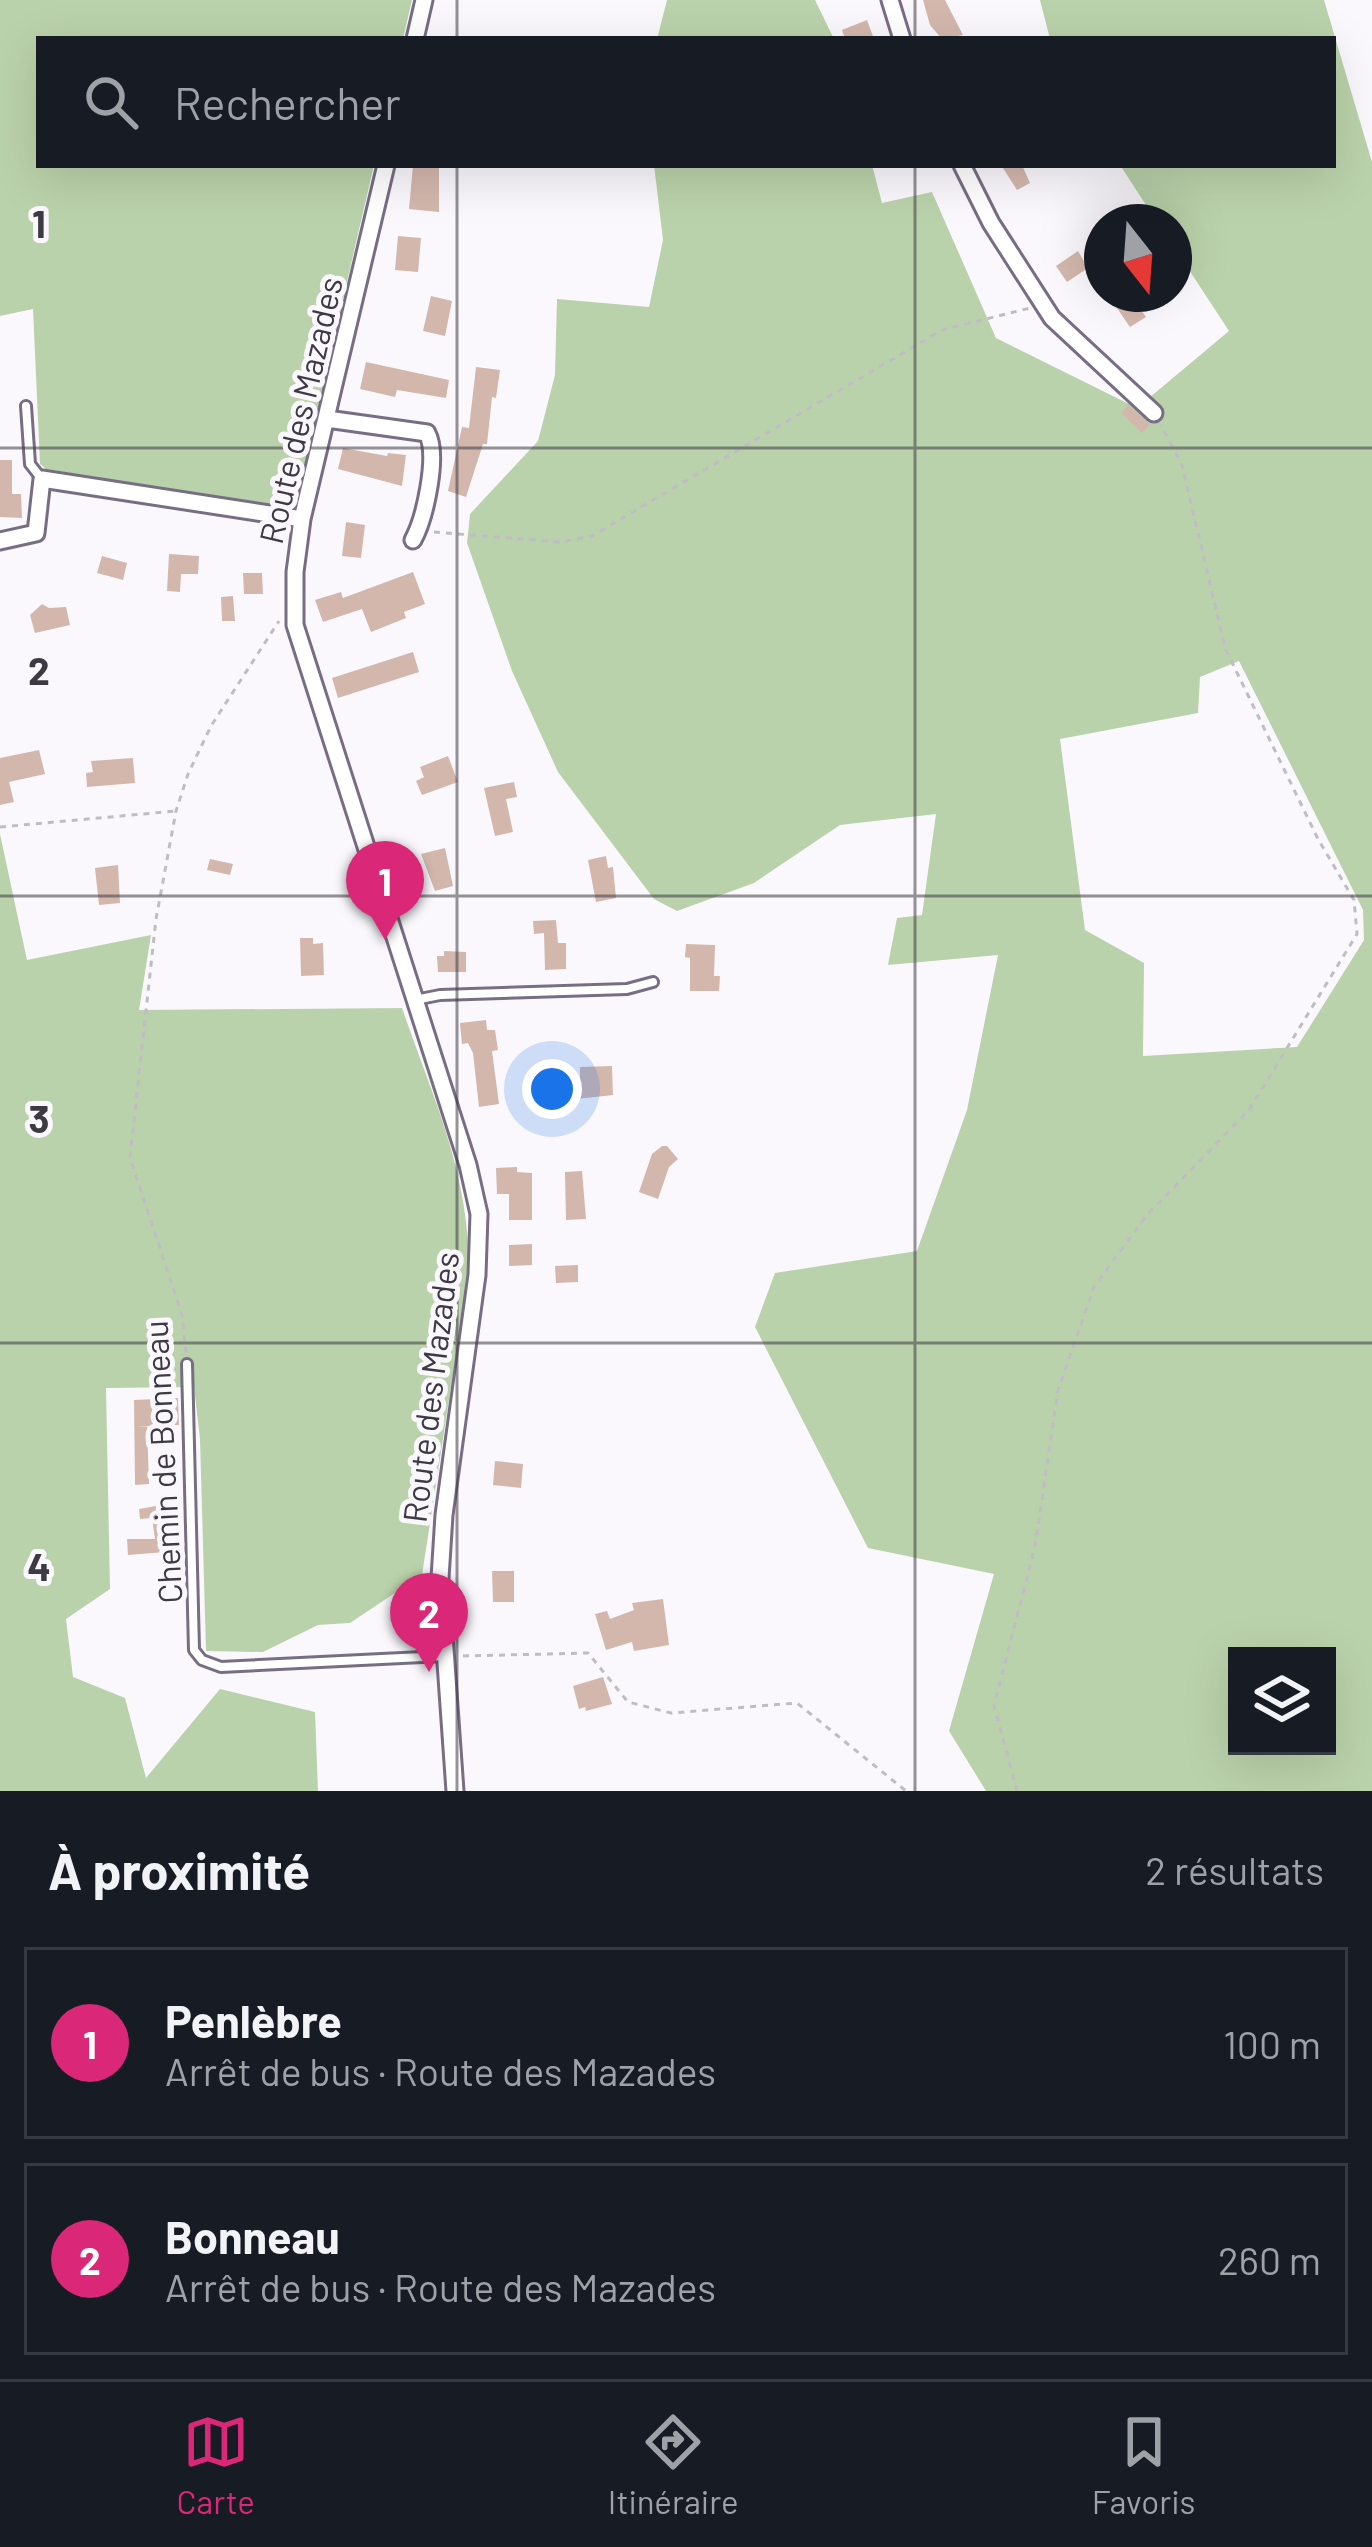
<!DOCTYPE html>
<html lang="fr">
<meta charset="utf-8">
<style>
body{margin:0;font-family:Barlow,sans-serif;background:#242831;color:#f1f3f6}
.controls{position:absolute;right:36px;bottom:36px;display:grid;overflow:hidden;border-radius:0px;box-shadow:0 12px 48px #0002}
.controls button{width:108px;height:108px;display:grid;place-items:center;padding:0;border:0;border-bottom:3px solid #363941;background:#171b24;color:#f1f3f6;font:60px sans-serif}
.compass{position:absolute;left:1084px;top:204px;width:108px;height:108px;border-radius:50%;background:#171b24;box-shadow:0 12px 48px #0002;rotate:163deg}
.you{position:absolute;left:552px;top:1089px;width:42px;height:42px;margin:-30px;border:9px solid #fff;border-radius:50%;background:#1a73e8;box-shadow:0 0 0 18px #1a73e833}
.badge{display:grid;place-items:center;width:78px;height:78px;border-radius:50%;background:#db2777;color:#fff;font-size:39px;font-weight:700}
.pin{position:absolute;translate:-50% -99px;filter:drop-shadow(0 3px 6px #0008)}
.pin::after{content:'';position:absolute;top:63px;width:42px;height:36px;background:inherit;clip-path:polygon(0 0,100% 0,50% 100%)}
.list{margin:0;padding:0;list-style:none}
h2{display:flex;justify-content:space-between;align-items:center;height:156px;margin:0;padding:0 48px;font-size:51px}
h2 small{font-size:39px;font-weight:400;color:#9ea1a6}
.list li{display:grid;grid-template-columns:78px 1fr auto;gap:36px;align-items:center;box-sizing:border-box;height:192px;margin:0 24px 24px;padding:0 24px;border:3px solid #363941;border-radius:0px}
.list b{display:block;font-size:45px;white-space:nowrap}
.list p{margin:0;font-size:39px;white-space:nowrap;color:#9ea1a6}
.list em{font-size:39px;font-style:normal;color:#9ea1a6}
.icon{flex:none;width:66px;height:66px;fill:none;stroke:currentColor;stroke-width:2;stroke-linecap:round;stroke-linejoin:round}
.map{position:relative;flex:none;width:1372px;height:1791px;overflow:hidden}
.search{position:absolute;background:#171b24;box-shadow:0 12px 48px #0002;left:36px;right:36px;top:36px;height:132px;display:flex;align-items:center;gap:30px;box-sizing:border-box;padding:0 42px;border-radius:0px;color:#9ea1a6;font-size:45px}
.sheet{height:588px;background:#171b24}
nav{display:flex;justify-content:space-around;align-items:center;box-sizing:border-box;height:168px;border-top:3px solid #363941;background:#171b24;font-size:33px;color:#9ea1a6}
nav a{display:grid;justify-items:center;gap:6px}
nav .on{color:#db2777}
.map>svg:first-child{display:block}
.green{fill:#bad2ab;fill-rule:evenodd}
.building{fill:#d3b7ad}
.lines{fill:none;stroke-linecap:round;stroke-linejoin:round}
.service-casing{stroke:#776e84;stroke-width:14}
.minor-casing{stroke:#776e84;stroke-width:21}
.path{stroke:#bfbdc3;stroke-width:3;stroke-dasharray:6 6;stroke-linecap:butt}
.service{stroke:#fff;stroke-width:8}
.minor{stroke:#fff;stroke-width:15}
.grid{fill:none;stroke:#3e3a43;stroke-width:3;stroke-opacity:0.55}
.labels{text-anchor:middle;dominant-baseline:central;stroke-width:10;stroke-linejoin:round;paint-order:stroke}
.street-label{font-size:33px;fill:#3e3a43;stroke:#faf8fd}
.grid-label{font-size:39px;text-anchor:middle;font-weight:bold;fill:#3e3a43;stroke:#faf8fd;stroke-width:10;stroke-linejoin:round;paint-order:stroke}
</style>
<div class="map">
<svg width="1372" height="1791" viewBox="0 0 1372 1791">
<rect width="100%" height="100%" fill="#faf8fd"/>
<path class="green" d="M0,0H412L403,39H39V165H374L294,510L46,469L40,464L33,309L0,316Z
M667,0H815L834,39H657Z
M1040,0H1324L1372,162V1791H986L949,1731L994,1574L868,1548L755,1327L775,1273L917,1251L967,1110L998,955L888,965L897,918L922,915L936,814L840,825L754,883L677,911L654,899L558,772L512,671L467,543L470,514L538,441L555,375L557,299L649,307L663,240L654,165H872L882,203L932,192L996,338L1137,408L1229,331L1174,247V222H1157L1120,165H1333V39H1050ZM1239,661L1363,910L1364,940L1297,1047L1143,1056L1144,963L1085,930L1060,739L1198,713L1200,677ZM1237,1656H1327V1746H1237Z
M0,834L27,960L151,935L139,1010L402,1008C433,1098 469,1172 469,1270L422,1575L350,1623L318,1625L263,1652L206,1651L200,1439L194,1387L106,1388L110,1589L66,1619L73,1677L125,1698L146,1778L220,1689L315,1712L318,1791H0Z"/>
<path class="building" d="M923,0H945L963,35L942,39L930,25Z
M867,20L874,39H845L842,30Z
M413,165H439V212L409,209Z
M1001,165H1022L1030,183L1017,190Z
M398,236L421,238L418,272L395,270Z
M1078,251L1088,268L1067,282L1056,266Z
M1130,294L1146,317L1130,327L1115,305Z
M431,296L452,301L445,336L423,331Z
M366,362L449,380L446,398L397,390L395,397L360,389Z
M476,367L500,370L496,398L492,397L487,444H483L466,497L448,491L462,427L469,428Z
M1128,405L1150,424L1142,433L1121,413Z
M343,448L387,456L388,453L406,455L402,486L338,469Z
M0,460H12V494H21L22,518L0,517Z
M346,522L365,525L361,558L342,556Z
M169,554L199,556L198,574H181L180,592L167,591Z
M102,556L127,563L123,580L97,573Z
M413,572L425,604L404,612L406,618L371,632L362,609L323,622L315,600L341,592L343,598Z
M243,573H262L263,594H244Z
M233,596L235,621H222L221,597Z
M42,604L49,608L66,607L70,625L35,633L30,615Z
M413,652L419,672L338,698L332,678Z
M39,750L45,774L9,782L14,802L0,805V758Z
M448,756L458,782L422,795L416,781L424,777L420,767Z
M133,758L135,783L87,787L86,773L93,772L91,761Z
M514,782L517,797L506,799L513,832L495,836L484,788Z
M445,848L453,886L435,891L421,854Z
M606,856L608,868L613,867L616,898L596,902L588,860Z
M210,859L233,864L230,875L207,870Z
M118,865L120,903L99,905L95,868Z
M556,920L558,943H566V969L545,970L544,933L534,934L533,921Z
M300,938H313V944L323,943L324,975L301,976Z
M686,944L715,945L714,976H720L719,991H690V958L685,957Z
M444,951L466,952V972H438L437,956H444Z
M486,1020L487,1030H495L498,1050L492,1051L499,1104L479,1107L473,1053L468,1043L462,1044L460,1023Z
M612,1066L613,1095L568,1100V1087L580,1086V1067Z
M662,1146H667L678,1159L669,1167L658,1199L639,1192L652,1154Z
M517,1167V1172L532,1173V1220H509V1194H497L496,1168Z
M582,1171L586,1219L566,1220L565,1172Z
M532,1244V1265L509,1266V1245Z
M578,1265V1282L556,1283L555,1266Z
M178,1398L179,1425L136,1427H147L149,1484L135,1485L134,1400Z
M495,1461L523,1464L521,1488L493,1485Z
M173,1503H177V1515H174L178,1551L128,1555L127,1539H155L152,1518L140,1519L139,1509Z
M492,1571H514V1602H493Z
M663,1599L669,1645L634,1651L632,1642L606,1650L595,1614L607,1611L610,1619L634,1610L632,1603Z
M603,1677L612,1704L586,1711L585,1707L579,1709L573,1686Z"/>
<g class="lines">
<defs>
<path id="service" d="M26,406L30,464L41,478
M415,1000L440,995L627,989L653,982
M187,1364L194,1650L202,1660L221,1667L443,1656"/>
<path id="minor" d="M890,0L902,39
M415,39L424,0
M386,165L302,519L295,572V625L468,1165L479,1214L477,1275L444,1515L440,1578L455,1791
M962,165L991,223L1052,318L1154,413
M327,419L427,433C439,455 425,518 413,540
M0,541L36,533L42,479L302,519"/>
</defs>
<use href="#service" class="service-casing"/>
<use href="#minor" class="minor-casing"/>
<path class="path" d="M434,532L560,542L592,536L942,330L1030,308
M0,827L176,811
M186,1353L182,1315L130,1158L156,919L176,811L188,774L211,726L279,621
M463,1656L588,1653L628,1702L671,1713L797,1703L906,1791
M1017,1791L994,1705L1035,1547L1058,1390L1094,1287L1146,1216L1249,1110L1357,934L1354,900L1318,839L1225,648L1182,465L1161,425"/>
<use href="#service" class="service"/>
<use href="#minor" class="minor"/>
</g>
<path class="grid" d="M457,0V39M915,0V39M457,165V1791M915,165V1791M0,448H1372M0,896H1372M0,1343H1372"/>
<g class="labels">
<g class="street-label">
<text transform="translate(300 410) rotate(-77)">Route des Mazades</text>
<text transform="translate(430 1387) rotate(-83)">Route des Mazades</text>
<text transform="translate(162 1462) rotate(-93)">Chemin de Bonneau</text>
</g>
</g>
<g class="grid-label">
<text x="39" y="238">1</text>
<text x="39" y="685">2</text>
<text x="39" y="1133">3</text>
<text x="39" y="1581">4</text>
</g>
</svg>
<div class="controls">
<button><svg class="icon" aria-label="layers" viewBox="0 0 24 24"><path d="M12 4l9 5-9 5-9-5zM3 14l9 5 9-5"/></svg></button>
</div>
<svg class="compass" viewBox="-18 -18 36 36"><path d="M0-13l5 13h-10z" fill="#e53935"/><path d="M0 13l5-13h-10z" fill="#9ea1a6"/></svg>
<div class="you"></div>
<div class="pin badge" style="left:385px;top:940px">1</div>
<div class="pin badge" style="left:429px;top:1672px">2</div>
<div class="search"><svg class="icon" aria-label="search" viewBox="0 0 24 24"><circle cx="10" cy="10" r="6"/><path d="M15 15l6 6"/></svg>Rechercher</div>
</div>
<section class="sheet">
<h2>À proximité<small>2 résultats</small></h2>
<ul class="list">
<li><span class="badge">1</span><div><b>Penlèbre</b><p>Arrêt de bus · Route des Mazades</p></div><em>100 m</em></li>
<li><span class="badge">2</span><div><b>Bonneau</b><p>Arrêt de bus · Route des Mazades</p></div><em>260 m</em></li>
</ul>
</section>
<nav>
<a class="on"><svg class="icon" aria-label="map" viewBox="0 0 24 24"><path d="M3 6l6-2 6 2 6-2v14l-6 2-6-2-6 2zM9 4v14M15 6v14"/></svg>Carte</a>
<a><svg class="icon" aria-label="directions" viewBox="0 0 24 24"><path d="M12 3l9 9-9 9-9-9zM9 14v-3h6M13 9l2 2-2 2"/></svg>Itinéraire</a>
<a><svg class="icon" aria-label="saved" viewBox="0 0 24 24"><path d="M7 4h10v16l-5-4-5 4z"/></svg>Favoris</a>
</nav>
